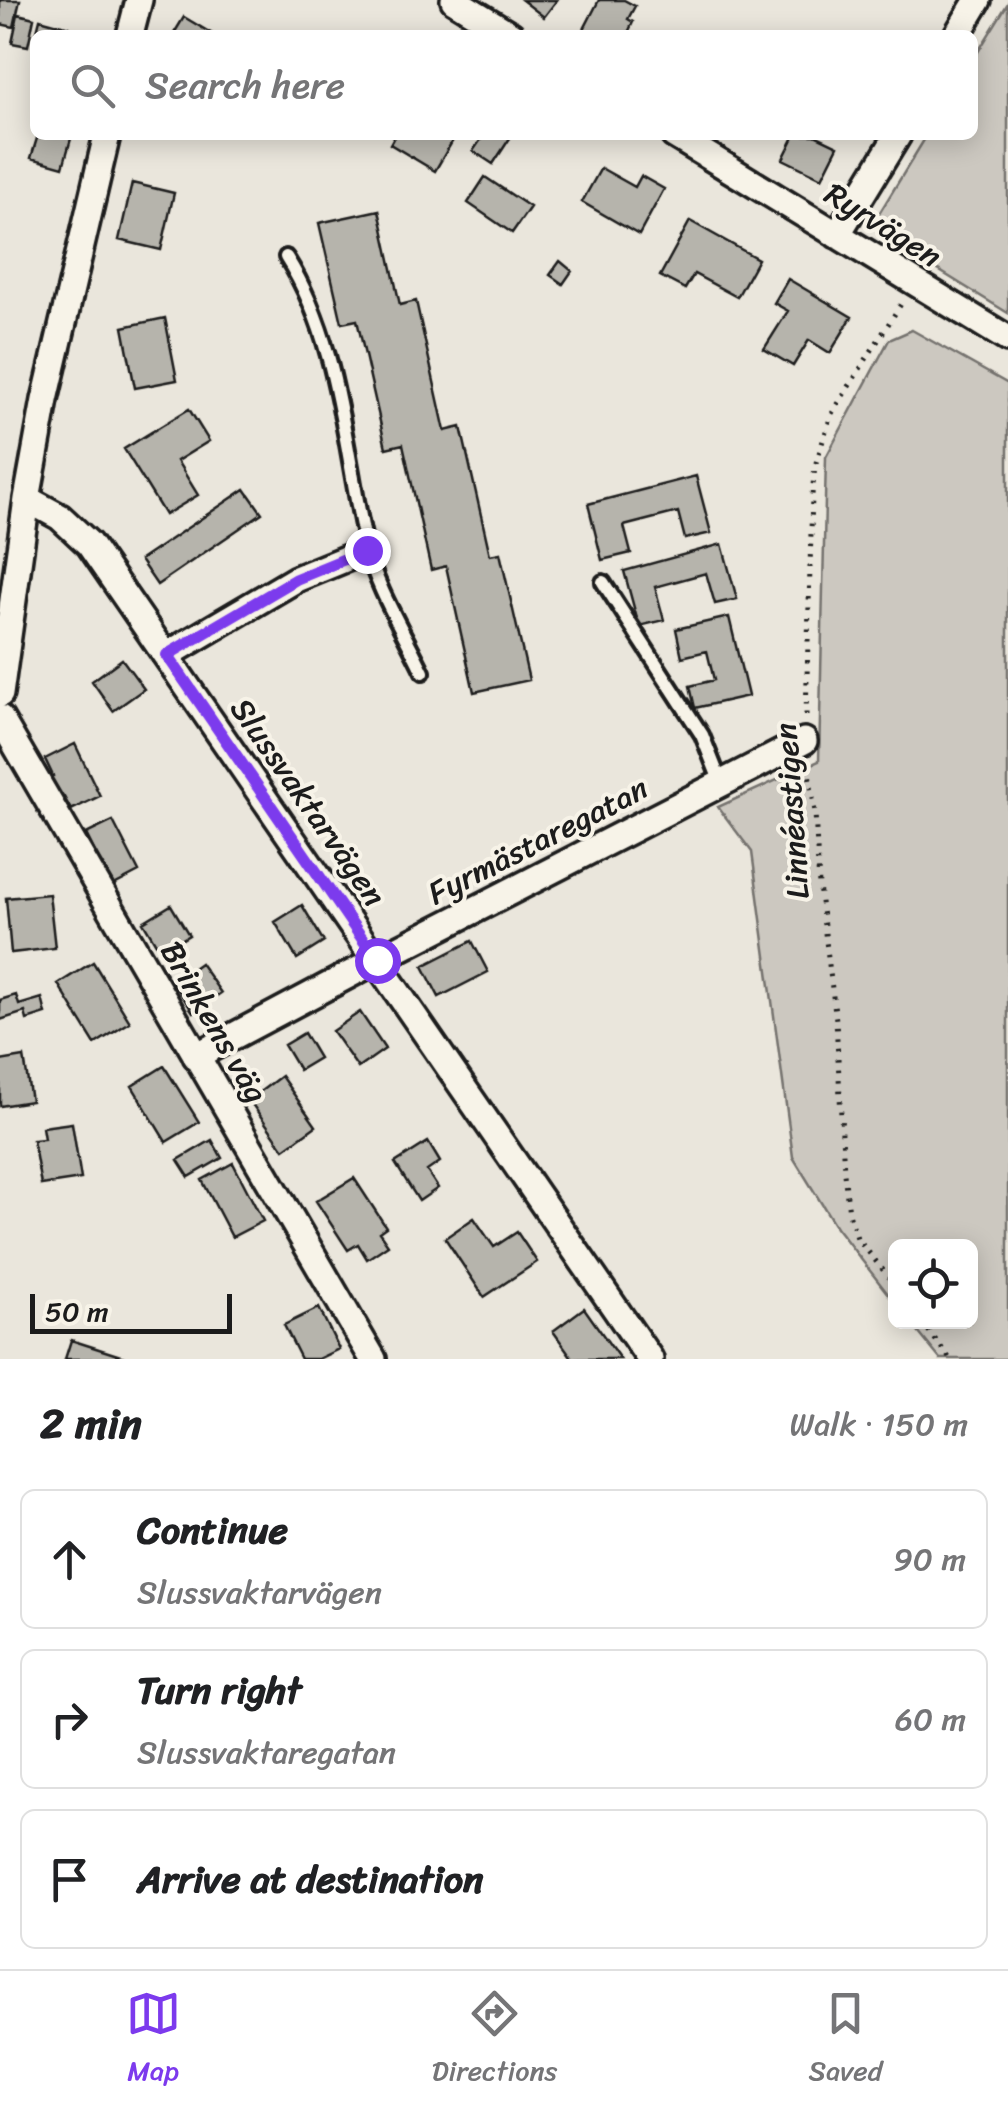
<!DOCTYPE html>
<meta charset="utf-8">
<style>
body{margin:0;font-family:Sriracha,sans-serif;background:#f2f2f2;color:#202124}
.controls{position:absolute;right:30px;bottom:30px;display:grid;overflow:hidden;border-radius:15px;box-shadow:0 5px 25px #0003}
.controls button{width:90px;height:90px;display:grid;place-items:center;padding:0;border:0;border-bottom:2px solid #e0e0e0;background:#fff;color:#202124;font:50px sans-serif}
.scale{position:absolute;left:30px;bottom:25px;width:202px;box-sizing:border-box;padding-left:10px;border:5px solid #1c1c1c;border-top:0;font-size:28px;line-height:35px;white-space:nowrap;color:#1c1c1c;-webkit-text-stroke:8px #f7f3e8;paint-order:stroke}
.stop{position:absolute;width:30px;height:30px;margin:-22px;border:8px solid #7c3aed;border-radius:50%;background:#fff}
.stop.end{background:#7c3aed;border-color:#fff;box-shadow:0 2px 10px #0008}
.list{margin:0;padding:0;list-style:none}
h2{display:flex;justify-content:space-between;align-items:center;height:130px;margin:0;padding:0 40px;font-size:42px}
h2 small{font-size:32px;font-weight:400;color:#757577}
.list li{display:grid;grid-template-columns:65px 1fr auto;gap:30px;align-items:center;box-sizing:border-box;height:140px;margin:0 20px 20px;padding:0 20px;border:2px solid #e0e0e0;border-radius:15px}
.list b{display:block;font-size:38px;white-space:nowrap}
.list p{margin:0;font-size:32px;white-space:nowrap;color:#757577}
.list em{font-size:32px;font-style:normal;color:#757577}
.icon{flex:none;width:55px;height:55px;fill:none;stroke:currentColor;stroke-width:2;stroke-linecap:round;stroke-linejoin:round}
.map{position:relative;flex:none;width:1008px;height:1359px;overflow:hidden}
.search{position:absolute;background:#fff;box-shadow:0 5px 25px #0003;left:30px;right:30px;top:30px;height:110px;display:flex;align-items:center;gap:25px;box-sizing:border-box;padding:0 35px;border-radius:15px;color:#757577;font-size:38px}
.sheet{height:610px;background:#fff}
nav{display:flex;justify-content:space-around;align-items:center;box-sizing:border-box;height:140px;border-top:2px solid #e0e0e0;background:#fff;font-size:28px;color:#757577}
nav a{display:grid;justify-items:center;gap:5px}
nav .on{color:#7c3aed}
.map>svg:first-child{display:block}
.green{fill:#ccc8c0;stroke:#74726e;stroke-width:2.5}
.building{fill:#b6b4ac;stroke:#1c1c1c;stroke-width:2.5}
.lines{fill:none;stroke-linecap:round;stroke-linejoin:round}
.service-casing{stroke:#1c1c1c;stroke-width:20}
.minor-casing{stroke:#1c1c1c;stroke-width:32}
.path{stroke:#1c1c1c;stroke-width:5;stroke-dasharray:2.5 8;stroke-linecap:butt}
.service{stroke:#f7f3e8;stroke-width:12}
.minor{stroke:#f7f3e8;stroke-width:25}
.route{stroke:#7c3aed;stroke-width:12}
.labels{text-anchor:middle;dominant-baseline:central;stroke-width:8;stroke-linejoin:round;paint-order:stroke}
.street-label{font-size:32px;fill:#1c1c1c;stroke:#f7f3e8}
</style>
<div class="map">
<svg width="1008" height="1359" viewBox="0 0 1008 1359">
<rect width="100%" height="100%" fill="#eae6dc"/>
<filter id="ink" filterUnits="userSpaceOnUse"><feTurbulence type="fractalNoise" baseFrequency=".01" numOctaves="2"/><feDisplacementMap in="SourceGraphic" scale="20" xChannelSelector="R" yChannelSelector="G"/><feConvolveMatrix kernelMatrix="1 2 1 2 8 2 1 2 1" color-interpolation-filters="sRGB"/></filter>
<g filter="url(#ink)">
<path class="green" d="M1008,3V313L883,236L877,217L927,135H973V60Z
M912,330L1008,384V1359H940L910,1322H970V1246H896L895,1303L836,1227L793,1157L752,852L718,807L819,761L826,457L889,340Z"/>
<path class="building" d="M0,0H20L14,27L0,24Z
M522,0H557L544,17Z
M599,0H624L635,6L628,19L633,22L627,35H581Z
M18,14L34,18L28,46L12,43Z
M184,17L214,35H173Z
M40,19L69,27L67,35H36Z
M38,135H72L63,167L31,158Z
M395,135H456L435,171L390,144Z
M484,135H512L493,164L473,151Z
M795,135H815L838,146L822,178L783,159Z
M601,168L635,187L641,176L664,189L639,235L582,202Z
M485,177L530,207L512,233L468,203Z
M132,183L174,193L161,250L119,240Z
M379,210L400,305L416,301L445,431L461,427L490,555L500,553L529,680L474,692L446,566L431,570L403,444L386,448L357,320L342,323L319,223Z
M690,221L758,259L737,297L694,274L685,289L660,276Z
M560,261L572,271L563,284L550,275Z
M788,279L852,317L830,353L809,340L793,366L764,349L788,311L774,303Z
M165,318L177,380L135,388L123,327Z
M189,409L209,441L177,461L198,495L165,515L124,449Z
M696,476L711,533L685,539L678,512L624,526L631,553L602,560L588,504Z
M245,489L262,513L157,585L140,560Z
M722,544L737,599L715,604L706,573L655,587L664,620L639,626L624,571Z
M729,617L748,696L695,708L690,686L714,680L707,651L682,657L676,629Z
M122,659L144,689L113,711L92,681Z
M75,744L100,796L71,810L64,797L58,801L47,779L53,776L45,759Z
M113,821L139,872L112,886L86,834Z
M49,894L55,948L11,953L6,898Z
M171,905L189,935L161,952L143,922Z
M302,905L324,942L297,959L275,922Z
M472,941L488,972L439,997L423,966Z
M93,962L130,1022L95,1044L58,984Z
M200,963L221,993L193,1012L173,982Z
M16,995L19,1005L42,998L46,1014L27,1020L25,1012L0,1020V1000Z
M360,1012L385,1049L358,1068L332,1031Z
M304,1033L319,1058L299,1070L284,1045Z
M24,1057L31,1101L0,1106V1061Z
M164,1066L199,1122L166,1142L132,1086Z
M281,1076L316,1126L284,1149L249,1100Z
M72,1123L81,1179L41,1185L33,1140L44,1139L42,1127Z
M212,1140L222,1158L189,1177L178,1160Z
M428,1142L440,1162L427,1171L438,1188L419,1201L395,1163Z
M233,1163L263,1221L232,1237L202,1180Z
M354,1178L386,1227L379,1232L388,1245L367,1259L358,1244L348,1250L316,1201Z
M474,1218L494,1247L517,1232L537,1262L484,1297L445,1238Z
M319,1308L339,1349L318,1359H301L284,1325Z
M584,1308L620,1359H573L553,1331Z
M71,1340L130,1359H65Z"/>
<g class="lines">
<defs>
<path id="service" d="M286,257C340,342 344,449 366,545C376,588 404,632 423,672
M603,582L702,735L721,783"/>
<path id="minor" d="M454,0L511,35
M130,35L139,0
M957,35L978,0
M674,135L1008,339
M837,235L898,135
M27,499L60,517L89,544L650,1359
M167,655L296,579L367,550
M0,694L27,499L45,400L107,135
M0,718L373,1359
M196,1056L377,960L804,741"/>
</defs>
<use href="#service" class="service-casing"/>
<use href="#minor" class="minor-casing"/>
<path class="path" d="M806,715L812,495L815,466L831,415L901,304
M808,766L815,812L819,886L836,1020L844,1173L849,1213L857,1238L896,1286
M922,1322L950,1359"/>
<use href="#service" class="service"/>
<use href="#minor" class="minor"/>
</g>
</g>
<g class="lines" filter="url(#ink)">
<path class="route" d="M367,550L296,579L167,655L377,960"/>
</g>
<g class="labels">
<g class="street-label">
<text transform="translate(883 225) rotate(32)">Ryrvägen</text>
<text transform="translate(308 802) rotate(55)">Slussvaktarvägen</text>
<text transform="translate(792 811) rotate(-94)">Linnéastigen</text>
<text transform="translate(538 841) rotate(-27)">Fyrmästaregatan</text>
<text transform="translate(214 1022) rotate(60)">Brinkens väg</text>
</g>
</g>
</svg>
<div class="controls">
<button><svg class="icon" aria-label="locate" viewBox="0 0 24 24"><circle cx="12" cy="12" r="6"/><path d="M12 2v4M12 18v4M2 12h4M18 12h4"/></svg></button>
</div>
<div class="scale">50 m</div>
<div class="stop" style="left:377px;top:960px"></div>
<div class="stop end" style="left:367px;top:550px"></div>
<div class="search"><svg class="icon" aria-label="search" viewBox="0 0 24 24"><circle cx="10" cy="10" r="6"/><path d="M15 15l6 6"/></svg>Search here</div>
</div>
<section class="sheet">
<h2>2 min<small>Walk · 150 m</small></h2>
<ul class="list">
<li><svg class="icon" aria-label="ahead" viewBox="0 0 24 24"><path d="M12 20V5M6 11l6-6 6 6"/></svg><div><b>Continue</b><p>Slussvaktarvägen</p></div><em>90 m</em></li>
<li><svg class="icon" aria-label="right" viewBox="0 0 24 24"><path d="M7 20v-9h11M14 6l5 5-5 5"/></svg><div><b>Turn right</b><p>Slussvaktaregatan</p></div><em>60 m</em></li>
<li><svg class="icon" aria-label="arrive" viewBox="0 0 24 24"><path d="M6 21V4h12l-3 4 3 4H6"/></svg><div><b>Arrive at destination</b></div></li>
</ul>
</section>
<nav>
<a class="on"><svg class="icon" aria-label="map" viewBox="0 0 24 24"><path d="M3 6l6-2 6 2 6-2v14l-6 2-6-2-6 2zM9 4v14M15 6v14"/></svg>Map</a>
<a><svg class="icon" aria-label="directions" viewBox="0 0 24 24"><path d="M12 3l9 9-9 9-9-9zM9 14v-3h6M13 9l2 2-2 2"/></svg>Directions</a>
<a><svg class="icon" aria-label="saved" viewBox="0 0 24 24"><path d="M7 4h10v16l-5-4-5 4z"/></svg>Saved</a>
</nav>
